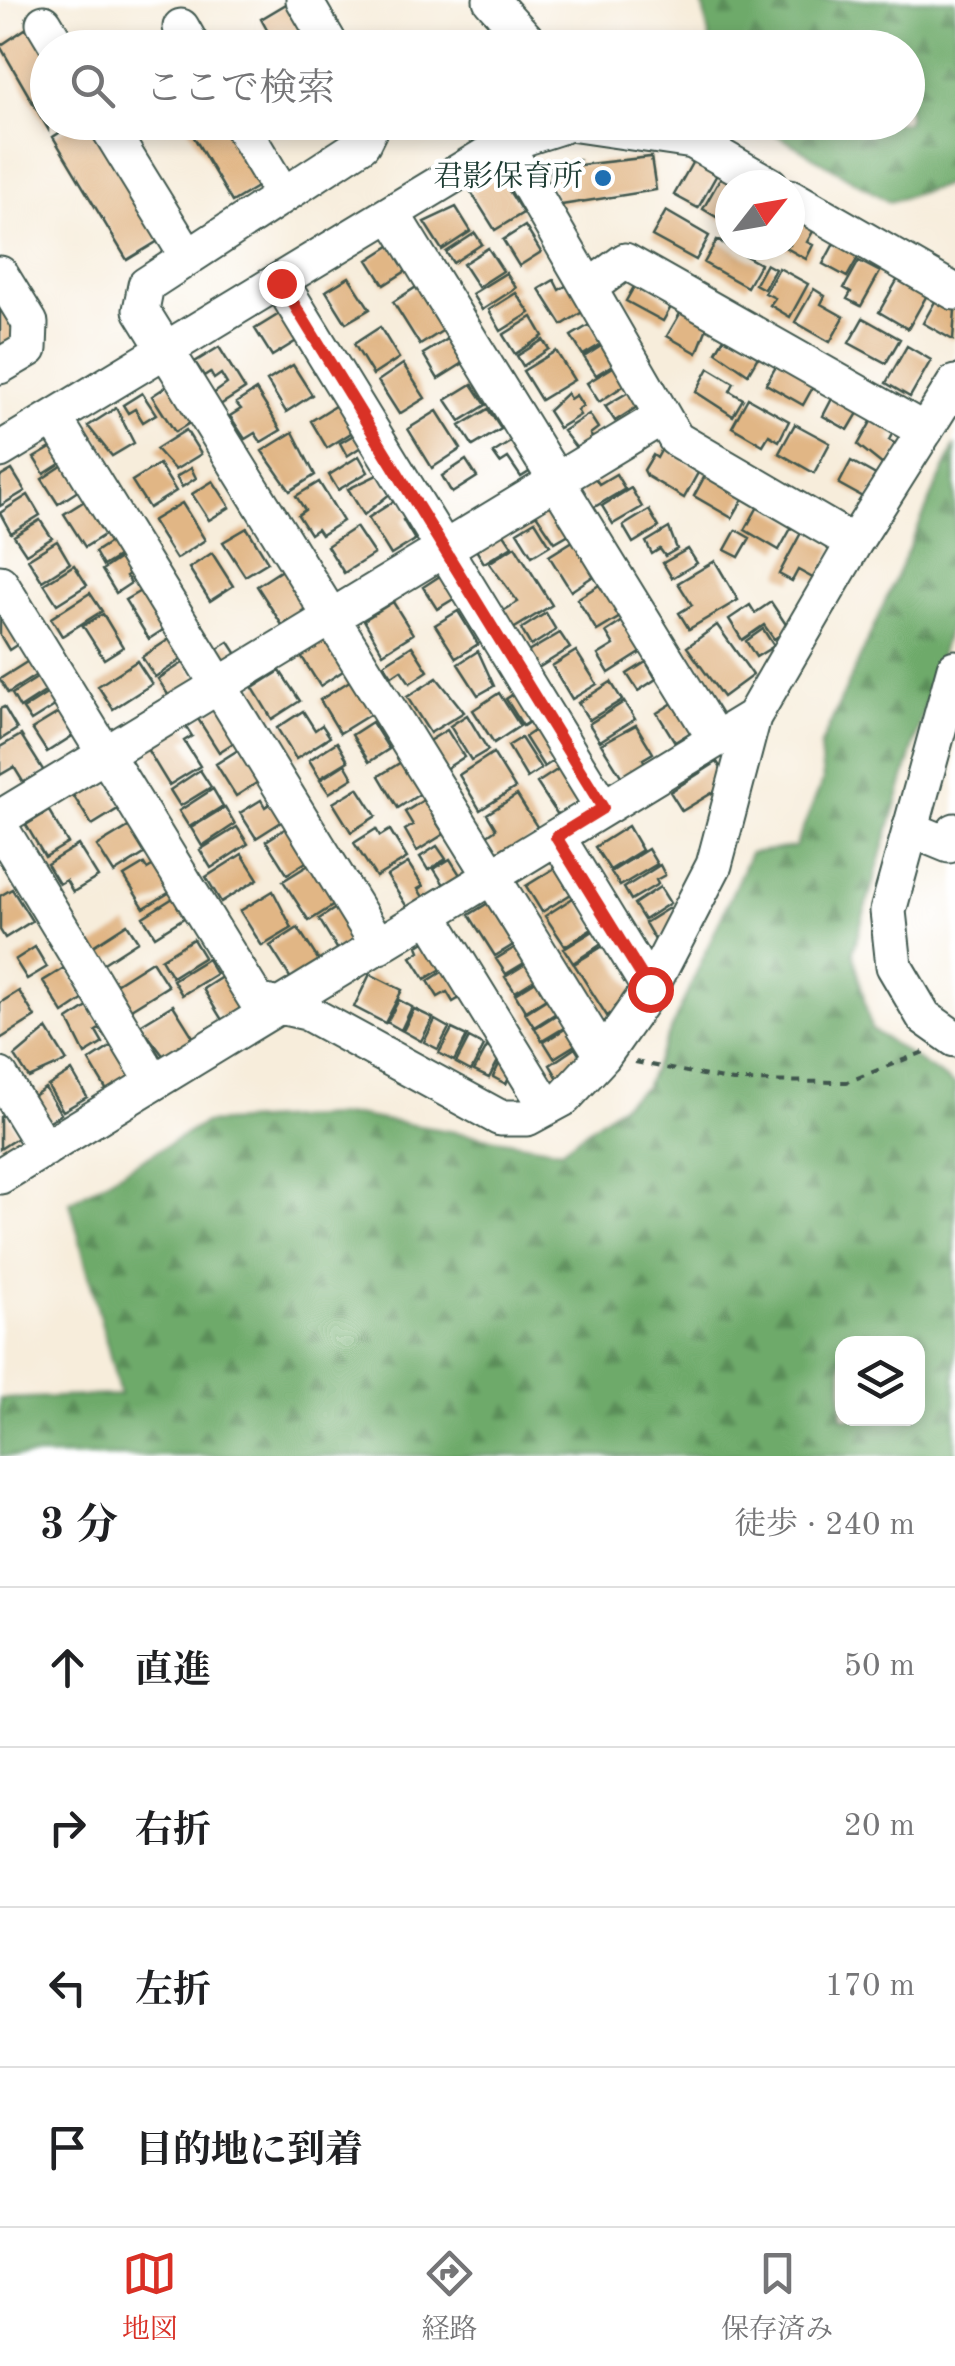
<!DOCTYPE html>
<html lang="ja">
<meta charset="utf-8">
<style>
body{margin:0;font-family:"Old Standard TT","Noto Serif JP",serif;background:#f2f2f2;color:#202124}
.controls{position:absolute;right:30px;bottom:30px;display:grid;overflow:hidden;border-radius:20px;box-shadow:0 5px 15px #0003}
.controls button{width:90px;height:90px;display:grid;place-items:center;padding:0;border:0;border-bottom:2px solid #e0e0e0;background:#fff;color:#202124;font:50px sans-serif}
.compass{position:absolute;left:715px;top:170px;width:90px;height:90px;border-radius:50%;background:#fff;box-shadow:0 5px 15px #0003;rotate:59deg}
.stop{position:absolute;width:30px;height:30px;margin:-22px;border:8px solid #d93025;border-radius:50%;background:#fff}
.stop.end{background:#d93025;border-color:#fff;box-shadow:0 2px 10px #0008}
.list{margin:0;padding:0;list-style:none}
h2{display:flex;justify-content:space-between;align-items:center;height:130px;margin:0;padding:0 40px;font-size:42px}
h2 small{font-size:32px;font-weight:400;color:#757577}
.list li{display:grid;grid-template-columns:65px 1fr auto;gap:30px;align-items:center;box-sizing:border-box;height:160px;padding:0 40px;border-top:2px solid #e0e0e0}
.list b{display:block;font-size:38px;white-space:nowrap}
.list em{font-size:32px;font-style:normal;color:#757577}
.icon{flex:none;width:55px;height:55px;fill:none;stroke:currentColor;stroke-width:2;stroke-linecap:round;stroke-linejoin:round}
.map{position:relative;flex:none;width:955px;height:1456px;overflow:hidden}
.search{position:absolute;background:#fff;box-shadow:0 5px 15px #0003;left:30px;right:30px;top:30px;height:110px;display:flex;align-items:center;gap:25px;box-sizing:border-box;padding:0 35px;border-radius:55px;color:#757577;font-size:38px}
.sheet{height:770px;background:#fff}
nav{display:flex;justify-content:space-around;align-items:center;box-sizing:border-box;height:140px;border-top:2px solid #e0e0e0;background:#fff;font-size:28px;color:#757577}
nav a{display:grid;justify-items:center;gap:5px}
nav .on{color:#d93025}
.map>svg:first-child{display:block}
.forest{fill:url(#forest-firs);stroke:#467450;stroke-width:2.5;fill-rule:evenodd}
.building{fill:#e1b685}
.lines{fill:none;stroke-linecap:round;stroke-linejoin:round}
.minor-casing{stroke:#3f574d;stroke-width:39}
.path{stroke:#3f574d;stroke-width:4;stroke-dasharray:8 8;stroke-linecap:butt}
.minor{stroke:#fff;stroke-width:35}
.route{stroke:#d93025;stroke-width:12}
.poi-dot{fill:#1f6fb2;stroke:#fff;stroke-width:4}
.labels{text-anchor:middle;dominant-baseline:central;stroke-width:8;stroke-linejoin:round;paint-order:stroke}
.poi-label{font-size:30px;fill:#1f3d34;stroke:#fff;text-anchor:end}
</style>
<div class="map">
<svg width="955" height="1456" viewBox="0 0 955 1456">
<defs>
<pattern id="forest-firs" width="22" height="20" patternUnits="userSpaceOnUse" patternTransform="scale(2.5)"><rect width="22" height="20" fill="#6eaa6b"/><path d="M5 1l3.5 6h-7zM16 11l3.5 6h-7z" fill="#5a8c59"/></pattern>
</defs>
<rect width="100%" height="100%" fill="#fff"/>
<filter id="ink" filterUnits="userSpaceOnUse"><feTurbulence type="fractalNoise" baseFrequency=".01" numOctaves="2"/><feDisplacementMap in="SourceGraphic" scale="20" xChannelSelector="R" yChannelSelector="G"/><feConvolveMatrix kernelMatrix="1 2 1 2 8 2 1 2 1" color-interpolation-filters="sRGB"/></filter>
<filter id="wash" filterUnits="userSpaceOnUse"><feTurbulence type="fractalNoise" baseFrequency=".0048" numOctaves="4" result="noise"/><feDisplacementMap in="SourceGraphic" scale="40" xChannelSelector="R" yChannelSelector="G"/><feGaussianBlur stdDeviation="2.25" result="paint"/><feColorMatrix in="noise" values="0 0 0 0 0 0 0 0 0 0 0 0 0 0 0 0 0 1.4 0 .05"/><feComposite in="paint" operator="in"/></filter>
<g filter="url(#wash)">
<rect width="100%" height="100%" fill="#f7eddb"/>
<path class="forest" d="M702,0H955V182L889,202L757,123L908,122V48L711,47Z
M955,445V606L853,951L871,1029L955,1085V1456H0V1399L120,1395L70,1202L205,1123L354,1115L561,1150L645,1087L750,853L795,847L823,780L820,747ZM842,1344H918V1418H842Z"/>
<g id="blocks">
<path class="building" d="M293,0L326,48H277L261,19Z
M34,23L48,46V129L0,46Z
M177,27L189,48H142Z
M76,122H94L163,238L127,260L53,137Z
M185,122H233L267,181L232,202Z
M696,156L720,169L698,208L674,195Z
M651,157L656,190L555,206L550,163L579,160V165Z
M724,172L747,185H730V209L723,221L703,209Z
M499,175L523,213L495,230L471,192Z
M456,207L471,231L442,250L424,222Z
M666,211L709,236L696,260L652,236Z
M793,215L815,228L807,242L813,245L806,259L781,245H790Z
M525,226L541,252L519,266L503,240Z
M475,233L482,244L453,263L446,252Z
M837,238L861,252L847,277L823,264Z
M717,240L760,264L747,287L704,263Z
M393,244L409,269L384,285L368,260Z
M488,248L503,271L478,287L463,264Z
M859,261L880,272L861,306L847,299L851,292L844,288Z
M766,264L775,269L764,289L755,284Z
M779,268L808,284L790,317L770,305L775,298L765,293Z
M506,273L516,288L482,310L472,294Z
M349,277L370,309L346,323L326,291Z
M639,278L672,305L663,321L626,301Z
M898,279L927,295L908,329L879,312Z
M554,280L559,290L574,281L590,307L562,325L539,289Z
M418,286L450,326L420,345L393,302Z
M0,287L29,334L0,352Z
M814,289L825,296L821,304L844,317L830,342L795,322Z
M516,293L530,313L501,331L489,310Z
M936,300L955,310L953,340L923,323Z
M685,305L710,320L697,353L667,336Z
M281,313L298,340L272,356L255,329Z
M532,317L543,336L515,354L503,335Z
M863,318L900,339L886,363L849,343Z
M591,324L603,343L583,355L571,336Z
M380,327L399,358L373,375L354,344Z
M727,333L763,348L748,374L716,352Z
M453,336L468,360L438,379L423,354Z
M543,340L549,349L523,366L517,356Z
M609,341L617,362L596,375L584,357Z
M907,346L931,360L910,397L886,383Z
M219,347L245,389L220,405L213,394L227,384L221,374L214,379L210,372L204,376L195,362Z
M556,351L574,380L541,400L523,371Z
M781,358L818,378L803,405L766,384Z
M623,361L634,379L599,402L587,383Z
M403,364L425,398L399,414L378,381Z
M293,365L312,395L286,412L267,381Z
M709,368L734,383L730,391L743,399L733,416L696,392Z
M172,383L201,416L175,432L152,396Z
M472,384L486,405L460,421L446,400Z
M634,389L643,403L615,421L605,406Z
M256,390L281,430L261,442L255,433L245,439L230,416L241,409L236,403Z
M142,393L156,414L143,422L135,409L128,413L123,405Z
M567,393L570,399L576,395L583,406L577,410L580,415L559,428L548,411Z
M835,393L861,408L848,430L823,416Z
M748,398L789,421L779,441L769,435L763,445L732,427Z
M338,404L354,431L327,448L311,421Z
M116,408L134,443L112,456L88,426Z
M488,409L501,429L473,446L460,426Z
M437,411L461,449L432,468L408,429Z
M589,414L598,428L590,434L594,440L578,450L563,431Z
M872,420L893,432L889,440L901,447L888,469L858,445Z
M795,424L830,443L814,473L779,453Z
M186,430L201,454L175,470L156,449Z
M293,432L315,475L290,491L262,451Z
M357,433L364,445L347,456L340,443Z
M518,437L537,467L521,477L508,458L500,463L493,453Z
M56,445L66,460L44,474L34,458Z
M664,445L699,471L684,498L647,476L644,470L653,455L657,458Z
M359,456L368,472L338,490L329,475Z
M71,460L87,485L58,504L42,479Z
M466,460L477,477L452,493L442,476Z
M851,461L881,478L868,500L839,484Z
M159,464L176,491L149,508L132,481Z
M191,468L196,478L182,487L176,477Z
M12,470L25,491L0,506V477Z
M707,472L746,494L732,518L694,496Z
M379,474L391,493L364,515L348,489Z
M616,474L625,489L591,509L578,488L595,478L599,484Z
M213,481L230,507L209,520L192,494Z
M319,482L343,521L321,535L317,529L310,534L298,515L305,510L296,496Z
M631,488L642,507L613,524L602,506Z
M28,495L40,515L11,533L0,513Z
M91,497L112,530L85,547L64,514Z
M399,498L410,515L403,520L415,540L391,555L368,518Z
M555,502L574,531L555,542L536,514Z
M182,503L205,540L176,559L152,521Z
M760,503L794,523L779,550L745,530Z
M649,510L659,527L633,543L623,526Z
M40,520L52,538L26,554L14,536Z
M535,521L550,545L532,556L517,532Z
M356,527L374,554L344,573L327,546Z
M247,528L268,562L245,576L223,542Z
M500,528L512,546L484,563L473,545Z
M669,528L677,549L665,556L660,549L652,554L646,542Z
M736,530L750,538L739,557L725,550Z
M802,531L832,549L820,582L798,570L792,581L779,574Z
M115,539L124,553L103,566L95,552Z
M57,541L70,563L42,581L28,559Z
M573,541L595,575L571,591L549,556Z
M515,546L552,605L513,629L503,611L518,602L489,563Z
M688,549L697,563L672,578L663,563Z
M212,553L233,586L210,601L189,568Z
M126,554L136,569L126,576L131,583L116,593L102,570Z
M715,561L738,600L689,629L679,613L692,605L678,583Z
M74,565L87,585L57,604L44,584Z
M288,566L313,606L303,612L309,620L294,629L289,621L282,625L257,586Z
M446,572L460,595L437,609L423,587Z
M604,582L625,614L597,631L577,599Z
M144,589L172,624L149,639L125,600Z
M90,593L102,611L62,636L51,618Z
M393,602L413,634L383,653L364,620Z
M771,602L789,629L774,639L764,625L742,640L729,619L750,605L755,613Z
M458,611L478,644L456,658L435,625Z
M546,613L556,630L531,646L521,629Z
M103,614L123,647L104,659L83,626Z
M0,617L24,640L9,650L0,635Z
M623,621L642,652L609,673L598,655L614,645L606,632Z
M717,625L753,675L723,697L687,647Z
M763,629L774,646L756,657L746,641Z
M560,633L570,648L538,668L528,652Z
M329,635L349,667L320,686L300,654Z
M171,638L184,658L155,677L142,657Z
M229,642L240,659L223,669L213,652Z
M412,646L428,671L410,683L401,670L392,676L384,664Z
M478,651L494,686L478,695L458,664Z
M576,651L597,684L572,699L552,666Z
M30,660L38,674L8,693L0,679Z
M137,661L152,684L113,709L98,686Z
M186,661L200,683L172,701L158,679Z
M646,662L656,679L638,691L627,674Z
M280,671L300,701L272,719L253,688Z
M359,675L374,712L340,733L320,700Z
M40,676L48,690L20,708L12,694Z
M437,678L464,712L430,733L407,697Z
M611,682L622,700L589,720L578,703Z
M520,690L537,717L523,726L506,699Z
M50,692L58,704L31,721L23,709Z
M499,693L520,726L494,743L473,710Z
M676,701L694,730L675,742L657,713Z
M624,702L635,719L600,741L589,724Z
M223,703L244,736L219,752L198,719Z
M4,707L17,729L0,740V709Z
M63,710L77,733L47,752L32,729Z
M303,711L315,730L322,725L330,737L296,759L277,728Z
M467,715L488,750L471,760L450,726Z
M183,722L192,736L184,741L200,766L169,785L147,749Z
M372,722L389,749L369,762L352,735Z
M546,723L558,758L544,767L525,737Z
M636,725L653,753L643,759L646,765L623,779L601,744Z
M447,730L464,757L439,773L422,745Z
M21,735L45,773L25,785L14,767L0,775V747Z
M521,738L541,769L527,778L508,746Z
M337,742L348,761L320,778L309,760Z
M246,745L266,777L236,796L216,764Z
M493,753L515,788L480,810L459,775Z
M406,759L426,790L398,808L379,776Z
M717,762L730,782L682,811L670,792Z
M345,764L353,778L329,793L320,780Z
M560,768L581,801L558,815L537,783Z
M200,770L211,787L180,806L170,790Z
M102,776L121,807L92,825L73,795Z
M358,788L376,816L351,832L333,803Z
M213,789L223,806L189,827L179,811Z
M433,794L444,811L433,817L444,834L417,851L405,830L413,825L405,812Z
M517,795L541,833L500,858L486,836L496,829L487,814Z
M261,800L265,807L274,801L286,819L256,838L240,813Z
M225,807L235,824L202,846L191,828Z
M49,811L68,843L45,857L26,825Z
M135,823L152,849L114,873L97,846Z
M628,826L642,850L610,870L595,847Z
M237,827L248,844L211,868L200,850Z
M288,827L314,857L287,874L266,841Z
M376,829L380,836L390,830L407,858L376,877L354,843Z
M78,845L98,877L73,892L66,880L59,884L47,864Z
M437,846L446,859L428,870L420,857Z
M648,849L657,864L620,886L611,872Z
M242,854L258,879L221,902L206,877Z
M450,859L462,878L446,888L434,869Z
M159,862L175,889L144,908L124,876L144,864L147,869Z
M312,863L337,903L309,921L283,881Z
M408,863L423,886L418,889L425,900L409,910L387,876Z
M660,865L665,875L656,880L658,884L631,900L624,888Z
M555,868L571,894L542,912L526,886Z
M660,887L670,903L644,920L634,904Z
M12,889L32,921L5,938L0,930V896Z
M273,891L292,928L262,946L240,911Z
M178,895L190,914L155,936L143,917Z
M576,896L595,927L565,946L545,916Z
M493,900L518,942L495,956L469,915Z
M342,904L361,935L338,950L319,919Z
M669,908L679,925L655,940L645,923Z
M127,924L138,941L99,966L88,949Z
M298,928L321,964L293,982L270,946Z
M595,930L603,943L573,963L564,949Z
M434,936L451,963L425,979L411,957L420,951L418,946Z
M193,939L204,957L172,977L161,959Z
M524,942L534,957L506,974L496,959Z
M605,945L637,997L607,1016L574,964Z
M35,947L47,967L27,979L15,960Z
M207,959L216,974L182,995L173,980Z
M534,959L544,974L515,992L505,977Z
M152,961L168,986L126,1012L111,987Z
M450,967L463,996L453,1002L447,992L438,997L428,981Z
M64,968L84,999L63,1013L43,981Z
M370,974L402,990L385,1023L354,1007Z
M225,975L244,1006L222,1020L203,989Z
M544,976L554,993L525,1011L515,994Z
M19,991L35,1017L0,1039V1003Z
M555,994L564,1008L534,1027L525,1013Z
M399,1000L412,1007L401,1030L387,1022Z
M173,1005L195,1040L165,1058L140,1025Z
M89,1006L103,1027L96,1031L103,1043L85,1054L68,1020Z
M414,1009L433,1018L421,1041L403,1031Z
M564,1010L572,1023L542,1041L535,1028Z
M435,1020L449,1028L438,1049L424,1042Z
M573,1024L583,1040L554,1058L544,1042Z
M47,1029L67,1061L29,1078L15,1056Z
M452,1029L467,1036L454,1061L439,1053Z
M469,1038L484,1046L471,1071L456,1063Z
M118,1042L139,1075L109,1094L89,1061Z
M487,1047L501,1055L489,1078L474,1071Z
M575,1048L586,1066L560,1082L550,1065Z
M503,1056L516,1063L506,1084L493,1077Z
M72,1071L87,1097L63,1111L48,1086Z
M45,1088L61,1114L43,1125L27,1100Z
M6,1113L20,1136L0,1149V1117Z"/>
</g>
</g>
<g filter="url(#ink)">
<use href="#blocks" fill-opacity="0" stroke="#3f574d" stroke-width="2.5"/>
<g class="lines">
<defs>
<path id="minor" d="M304,0L332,48
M491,0L534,48
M44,23L59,48
M181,27L193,48
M105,122L188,257
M239,122L283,195
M373,122L362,144L146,285L141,310L603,1056
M505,144L676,439L854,543
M790,197L955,292
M392,214L716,740
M0,274L30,323L29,349L0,366
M281,283L603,808
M590,287L625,261L925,431
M54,418L379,946
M0,450L505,144L570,123L693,141L770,185
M0,583L257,1001L306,1012L500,1118H527L564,1098L603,1056L650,989L714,865L753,717L854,543L955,383
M955,668L888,911L894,966L924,1017L955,1039
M0,818L660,418
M0,827L154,1082
M910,829L949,845L955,831
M557,837L650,989
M429,915L547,1107
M0,1076L45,1149
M0,1176L753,717"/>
</defs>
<use href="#minor" class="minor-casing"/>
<path class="path" d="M635,1062L733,1081L847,1082L924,1052"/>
<use href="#minor" class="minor"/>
</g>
</g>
<g class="lines" filter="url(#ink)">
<path class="route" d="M281,283L603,808L556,837L650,989"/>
</g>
<circle class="poi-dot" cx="603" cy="178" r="10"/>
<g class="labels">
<g class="poi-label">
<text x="583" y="178">君影保育所</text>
</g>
</g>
</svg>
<div class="controls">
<button><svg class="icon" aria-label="layers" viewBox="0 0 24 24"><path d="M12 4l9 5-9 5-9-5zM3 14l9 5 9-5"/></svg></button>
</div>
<svg class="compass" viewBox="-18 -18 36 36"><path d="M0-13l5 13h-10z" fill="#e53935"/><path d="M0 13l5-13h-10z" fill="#757577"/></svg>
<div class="stop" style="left:650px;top:989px"></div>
<div class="stop end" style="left:281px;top:283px"></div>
<div class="search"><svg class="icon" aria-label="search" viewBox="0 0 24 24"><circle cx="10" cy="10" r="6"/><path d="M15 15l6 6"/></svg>ここで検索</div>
</div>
<section class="sheet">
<h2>3 分<small>徒歩 · 240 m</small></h2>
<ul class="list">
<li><svg class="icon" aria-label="ahead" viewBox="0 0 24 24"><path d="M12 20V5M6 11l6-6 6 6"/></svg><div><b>直進</b></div><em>50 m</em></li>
<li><svg class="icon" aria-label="right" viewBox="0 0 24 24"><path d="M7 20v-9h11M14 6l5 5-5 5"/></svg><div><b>右折</b></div><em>20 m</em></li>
<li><svg class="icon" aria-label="left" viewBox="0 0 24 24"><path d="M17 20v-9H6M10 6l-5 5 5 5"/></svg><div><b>左折</b></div><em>170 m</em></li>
<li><svg class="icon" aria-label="arrive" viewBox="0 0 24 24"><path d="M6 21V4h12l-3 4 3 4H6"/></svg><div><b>目的地に到着</b></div></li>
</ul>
</section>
<nav>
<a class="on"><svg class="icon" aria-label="map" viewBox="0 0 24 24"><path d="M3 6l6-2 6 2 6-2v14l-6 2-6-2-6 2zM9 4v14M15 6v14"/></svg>地図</a>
<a><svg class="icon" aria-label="directions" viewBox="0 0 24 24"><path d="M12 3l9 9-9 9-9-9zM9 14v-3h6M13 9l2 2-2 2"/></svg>経路</a>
<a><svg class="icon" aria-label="saved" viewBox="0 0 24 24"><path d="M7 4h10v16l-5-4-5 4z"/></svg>保存済み</a>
</nav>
